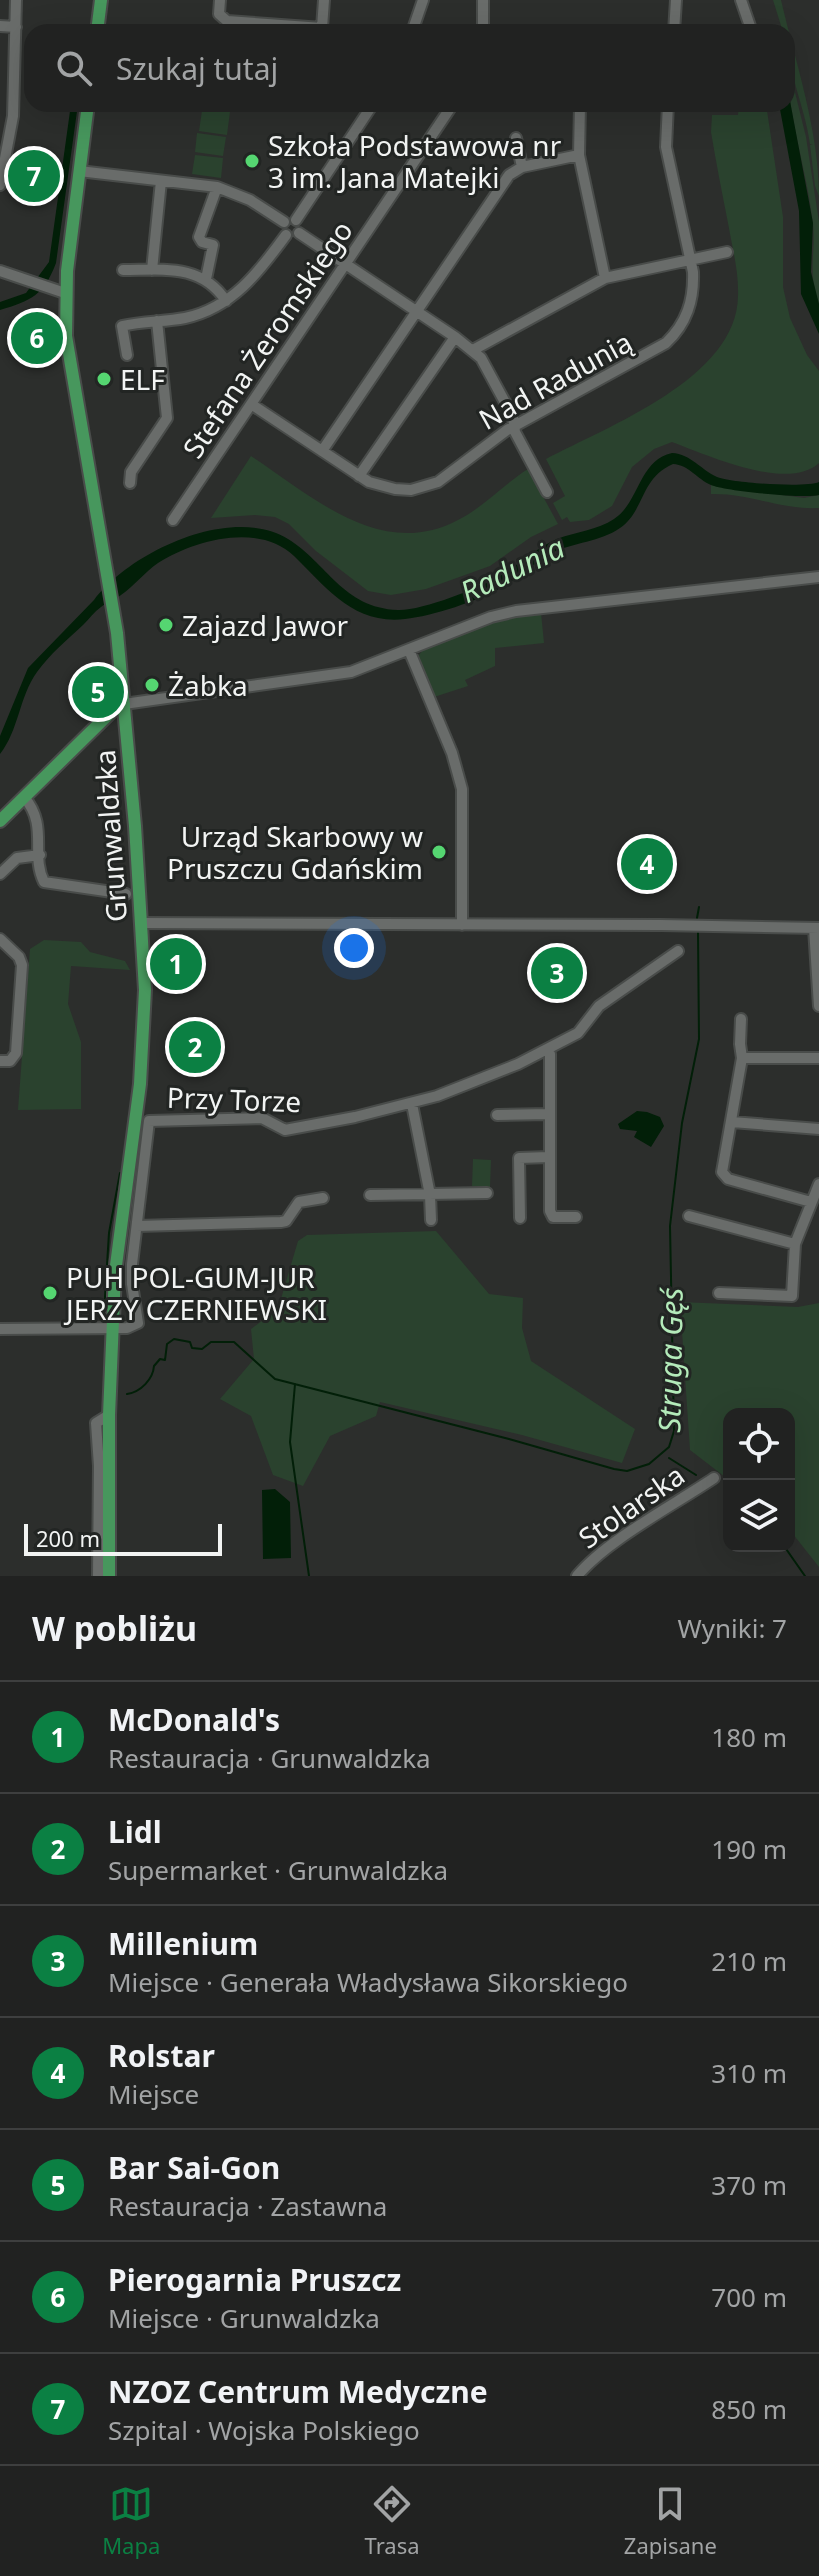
<!DOCTYPE html>
<html lang="pl">
<meta charset="utf-8">
<style>
body{margin:0;font-family:"Noto Sans",sans-serif;background:#2d2f2e;color:#f1f3f6}
.controls{position:absolute;right:24px;bottom:24px;display:grid;overflow:hidden;border-radius:16px;box-shadow:0 8px 32px #0002}
.controls button{width:72px;height:72px;display:grid;place-items:center;padding:0;border:0;border-bottom:2px solid #3e3f3f;background:#212221;color:#f1f3f6;font:40px sans-serif}
.scale{position:absolute;left:24px;bottom:20px;width:198px;box-sizing:border-box;padding-left:8px;border:4px solid #f2f4f3;border-top:0;font-size:22px;line-height:28px;white-space:nowrap;color:#f2f4f3;-webkit-text-stroke:6px #222523;paint-order:stroke}
.you{position:absolute;left:354px;top:948px;width:28px;height:28px;margin:-20px;border:6px solid #fff;border-radius:50%;background:#1a73e8;box-shadow:0 0 0 12px #1a73e833}
.badge{display:grid;place-items:center;width:52px;height:52px;border-radius:50%;background:#0b8043;color:#fff;font-size:26px;font-weight:700}
.pin{position:absolute;translate:-50% -50%;border:4px solid #fff;box-shadow:0 2px 8px #0006}
.list{margin:0;padding:0;list-style:none}
h2{display:flex;justify-content:space-between;align-items:center;height:104px;margin:0;padding:0 32px;font-size:34px}
h2 small{font-size:26px;font-weight:400;color:#a2a4a5}
.list li{display:grid;grid-template-columns:52px 1fr auto;gap:24px;align-items:center;box-sizing:border-box;height:112px;padding:0 32px;border-top:2px solid #3e3f3f}
.list b{display:block;font-size:30px;white-space:nowrap}
.list p{margin:0;font-size:26px;white-space:nowrap;color:#a2a4a5}
.list em{font-size:26px;font-style:normal;color:#a2a4a5}
.icon{flex:none;width:44px;height:44px;fill:none;stroke:currentColor;stroke-width:2;stroke-linecap:round;stroke-linejoin:round}
.map{position:relative;flex:none;width:819px;height:1576px;overflow:hidden}
.search{position:absolute;background:#212221;box-shadow:0 8px 32px #0002;left:24px;right:24px;top:24px;height:88px;display:flex;align-items:center;gap:20px;box-sizing:border-box;padding:0 28px;border-radius:24px;color:#a2a4a5;font-size:30px}
.sheet{height:888px;background:#212221}
nav{display:flex;justify-content:space-around;align-items:center;box-sizing:border-box;height:112px;border-top:2px solid #3e3f3f;background:#212221;font-size:22px;color:#a2a4a5}
nav a{display:grid;justify-items:center;gap:4px}
nav .on{color:#0b8043}
.map>svg:first-child{display:block}
.green{fill:#2a422e}
.water{fill:#021f08}
.lines{fill:none;stroke-linecap:round;stroke-linejoin:round}
.stream{stroke:#021f08;stroke-width:2}
.minor-casing{stroke:#494c4a;stroke-width:14}
.major-casing{stroke:#494c4a;stroke-width:16}
.minor{stroke:#696c6a;stroke-width:10}
.major{stroke:#47975d;stroke-width:12}
.poi-dot{fill:#55d671;stroke:#222523;stroke-width:3}
.labels{text-anchor:middle;dominant-baseline:central;stroke-width:6;stroke-linejoin:round;paint-order:stroke}
.poi-label{font-size:28px;fill:#f2f4f3;stroke:#222523;text-anchor:start}
.street-label{font-size:28px;fill:#f2f4f3;stroke:#222523}
.water-label{font-size:30px;font-style:italic;fill:#b4ebba;stroke:#222523}
</style>
<div class="map">
<svg width="819" height="1576" viewBox="0 0 819 1576">
<rect width="100%" height="100%" fill="#2c2e2c"/>
<path class="green" d="M773,0H781C796,64 819,131 819,196L815,186L810,145L813,144H810C805,107 787,72 787,32H783Z
M787,60L806,137L819,222V304C807,270 816,256 813,224C807,169 787,115 787,60Z
M203,104H231L227,135L199,131Z
M739,104H766L783,217V287L790,318L807,355L819,371V463C788,492 707,455 672,442L654,449L632,467L612,506L589,520L570,522L567,517L562,520L553,503L565,496L546,459C608,426 737,378 738,296C739,271 732,247 728,223C722,193 716,162 711,132L712,115H738Z
M197,133L226,137L223,156L195,152Z
M195,155L223,158L221,178L192,174Z
M251,456C312,496 381,561 458,520C484,507 504,484 528,469L558,524L531,537L490,566L426,589L391,595L368,591L316,551L289,524L275,517L255,515L211,518Z
M711,485L804,498L819,495V508C781,510 749,493 711,494Z
M541,613L544,643L495,648V666L465,680L468,686L434,697L420,665L419,655L426,646L499,619Z
M44,940L81,942L90,952L125,961L130,970L71,966L68,1004L81,1042V1109L18,1110L30,949Z
M473,1159L491,1160L490,1187L472,1186Z
M436,1231L489,1294L523,1298L522,1328L531,1361L635,1429L622,1463L522,1435L380,1402L376,1416L330,1436L303,1486L273,1475L251,1416L220,1399L254,1359L251,1329L278,1309L298,1241L307,1235Z
M680,1302L798,1307L819,1303V1567L789,1529V1414H729V1480L690,1450Z"/>
<path class="water" d="M787,85L813,223L811,272L819,304V334L801,294L799,211L779,104H787Z
M71,104H78L56,263C44,295 31,301 0,310V302L26,293L49,262Z
M672,453C691,454 701,470 717,477C732,483 806,488 819,482V495C807,499 724,491 711,485C697,479 689,465 673,464C640,478 645,511 620,528C600,542 574,542 552,553C535,562 520,577 502,587C478,601 433,616 405,619C353,625 326,587 294,556C259,522 194,540 158,563C145,572 134,586 121,595C115,600 107,602 101,607C94,612 89,619 84,624C67,640 50,654 37,672C19,697 19,730 0,754V736L28,668L94,600C130,552 231,504 288,539C327,563 343,608 398,610C421,611 480,588 501,575C520,564 536,548 557,539C575,532 598,530 614,519C640,502 638,461 672,453Z
M637,1111L647,1112L660,1117L664,1126L651,1147L634,1137L637,1131L620,1129L618,1124Z
M275,1489L290,1502L291,1558L263,1559L262,1490Z"/>
<g class="lines">
<path class="stream" d="M697,918L699,907
M104,1313L109,1233L120,1173
M295,1384L290,1442L309,1576
M127,1394C141,1392 153,1379 154,1366L160,1359L165,1360L167,1344L174,1339L190,1342L192,1348L202,1349L211,1342H234L275,1379L509,1439L614,1469L627,1471L649,1464L669,1447L674,1431L670,1226L682,1123L699,1039L698,932
M669,1458L696,1475
M784,1546L805,1576"/>
<defs>
<path id="minor" d="M220,0L219,14L227,21L322,28L324,0
M741,0L752,32
M0,26L16,27
M412,32L423,0
M483,32V0
M674,32L676,0
M580,104L579,155L605,278
M516,138L522,167
M79,171L217,187L250,200L284,222
M0,185L13,116L16,0
M296,220L373,104
M299,233L455,337L481,358L513,417L515,432L547,492
M123,270C162,270 201,263 226,301
M152,270L161,181
M0,271L65,293
M206,279L213,245L202,242L199,237L217,187
M473,350L605,278L727,252
M127,355L122,326C143,321 164,322 185,318C232,308 259,272 286,235
M251,404L369,482L395,489L411,490L438,482L507,430L666,343C687,323 694,300 693,272L666,147L668,104
M322,451L509,175L522,167L579,155
M359,476L455,337
M130,483L131,472L167,418L157,321
M173,520L453,104
M409,650L452,753L462,789V925
M124,704L351,672L491,617L516,611L819,577
M24,797C49,826 30,854 44,882L126,894
M0,874L17,858L40,855
M141,923L661,925L819,928
M814,928L819,1006
M0,939L19,957L22,965L16,1053L10,1061H0
M741,1019L740,1044L742,1058L722,1172L728,1179L811,1202
M547,1049L550,1054V1211L553,1217H576
M742,1058H819
M412,1104L430,1195L431,1220
M497,1115L549,1114
M732,1122L819,1129
M370,1195L487,1193
M689,1216L795,1244
M520,1218L519,1158L549,1157
M137,1226L281,1222L286,1221L299,1202L323,1198
M719,1293L792,1296L795,1244L819,1184
M0,1329L127,1328L138,1323L132,1284V1264L149,1121L262,1118L285,1130L355,1117L437,1096L518,1064L578,1033L599,1006L678,951
M98,1576L99,1466L96,1423L109,1415
M577,1576C607,1540 674,1505 714,1478"/>
<path id="major" d="M97,32L101,0
M88,104L67,271L66,336L117,633L135,826L145,990L140,1084L115,1273L109,1415V1576
M0,821L112,711L124,704"/>
</defs>
<use href="#minor" class="minor-casing"/>
<use href="#major" class="major-casing"/>
<use href="#minor" class="minor"/>
<use href="#major" class="major"/>
</g>
<g class="poi-dot">
<circle cx="252" cy="161" r="8"/>
<circle cx="104" cy="379" r="8"/>
<circle cx="166" cy="625" r="8"/>
<circle cx="152" cy="685" r="8"/>
<circle cx="439" cy="852" r="8"/>
<circle cx="50" cy="1293" r="8"/>
</g>
<g class="labels">
<g class="poi-label">
<text x="268" y="145">Szkoła Podstawowa nr<tspan x="268" dy="32">3 im. Jana Matejki</tspan></text>
<text x="120" y="379">ELF</text>
<text x="182" y="625">Zajazd Jawor</text>
<text x="168" y="685">Żabka</text>
<text x="423" y="836" text-anchor="end">Urząd Skarbowy w<tspan x="423" dy="32">Pruszczu Gdańskim</tspan></text>
<text x="66" y="1277">PUH POL-GUM-JUR<tspan x="66" dy="32">JERZY CZERNIEWSKI</tspan></text>
</g>
<g class="street-label">
<text transform="translate(267 339) rotate(-56)">Stefana Żeromskiego</text>
<text transform="translate(555 380) rotate(-29)">Nad Radunią</text>
<text transform="translate(110 836) rotate(-94)">Grunwaldzka</text>
<text transform="translate(234 1099) rotate(2)">Przy Torze</text>
<text transform="translate(631 1506) rotate(-35)">Stolarska</text>
</g>
<g class="water-label">
<text transform="translate(512 569) rotate(-26)">Radunia</text>
<text transform="translate(670 1360) rotate(-89)">Struga Gęś</text>
</g>
</g>
</svg>
<div class="controls">
<button><svg class="icon" aria-label="locate" viewBox="0 0 24 24"><circle cx="12" cy="12" r="6"/><path d="M12 2v4M12 18v4M2 12h4M18 12h4"/></svg></button>
<button><svg class="icon" aria-label="layers" viewBox="0 0 24 24"><path d="M12 4l9 5-9 5-9-5zM3 14l9 5 9-5"/></svg></button>
</div>
<div class="scale">200 m</div>
<div class="you"></div>
<div class="pin badge" style="left:176px;top:964px">1</div>
<div class="pin badge" style="left:195px;top:1047px">2</div>
<div class="pin badge" style="left:557px;top:973px">3</div>
<div class="pin badge" style="left:647px;top:864px">4</div>
<div class="pin badge" style="left:98px;top:692px">5</div>
<div class="pin badge" style="left:37px;top:338px">6</div>
<div class="pin badge" style="left:34px;top:176px">7</div>
<div class="search"><svg class="icon" aria-label="search" viewBox="0 0 24 24"><circle cx="10" cy="10" r="6"/><path d="M15 15l6 6"/></svg>Szukaj tutaj</div>
</div>
<section class="sheet">
<h2>W pobliżu<small>Wyniki: 7</small></h2>
<ul class="list">
<li><span class="badge">1</span><div><b>McDonald's</b><p>Restauracja · Grunwaldzka</p></div><em>180 m</em></li>
<li><span class="badge">2</span><div><b>Lidl</b><p>Supermarket · Grunwaldzka</p></div><em>190 m</em></li>
<li><span class="badge">3</span><div><b>Millenium</b><p>Miejsce · Generała Władysława Sikorskiego</p></div><em>210 m</em></li>
<li><span class="badge">4</span><div><b>Rolstar</b><p>Miejsce</p></div><em>310 m</em></li>
<li><span class="badge">5</span><div><b>Bar Sai-Gon</b><p>Restauracja · Zastawna</p></div><em>370 m</em></li>
<li><span class="badge">6</span><div><b>Pierogarnia Pruszcz</b><p>Miejsce · Grunwaldzka</p></div><em>700 m</em></li>
<li><span class="badge">7</span><div><b>NZOZ Centrum Medyczne</b><p>Szpital · Wojska Polskiego</p></div><em>850 m</em></li>
</ul>
</section>
<nav>
<a class="on"><svg class="icon" aria-label="map" viewBox="0 0 24 24"><path d="M3 6l6-2 6 2 6-2v14l-6 2-6-2-6 2zM9 4v14M15 6v14"/></svg>Mapa</a>
<a><svg class="icon" aria-label="directions" viewBox="0 0 24 24"><path d="M12 3l9 9-9 9-9-9zM9 14v-3h6M13 9l2 2-2 2"/></svg>Trasa</a>
<a><svg class="icon" aria-label="saved" viewBox="0 0 24 24"><path d="M7 4h10v16l-5-4-5 4z"/></svg>Zapisane</a>
</nav>
